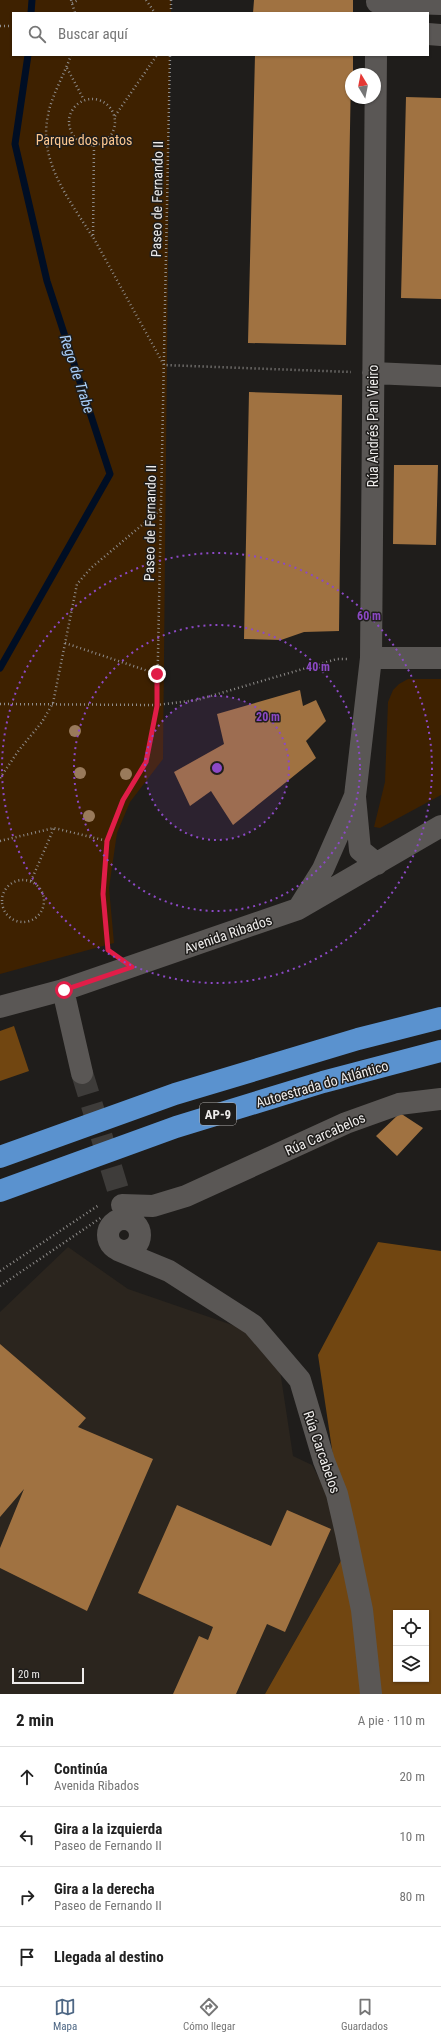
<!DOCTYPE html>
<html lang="es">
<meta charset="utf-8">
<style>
body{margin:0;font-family:"Roboto Condensed",sans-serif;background:#f6f6f6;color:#222}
.controls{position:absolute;right:12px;bottom:12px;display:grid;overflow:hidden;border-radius:0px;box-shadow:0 1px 3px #0004}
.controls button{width:36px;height:36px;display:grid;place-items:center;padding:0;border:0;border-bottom:1px solid #e0e0e0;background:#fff;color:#222;font:20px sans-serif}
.compass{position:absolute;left:345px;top:68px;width:36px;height:36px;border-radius:50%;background:#fff;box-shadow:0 1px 3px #0004;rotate:350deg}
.scale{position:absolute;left:12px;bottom:10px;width:72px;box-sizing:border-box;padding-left:4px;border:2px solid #eeeceb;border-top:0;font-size:11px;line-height:14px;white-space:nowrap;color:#eeeceb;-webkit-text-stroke:3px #1f1d1b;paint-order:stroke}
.stop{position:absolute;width:12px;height:12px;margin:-9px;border:3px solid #e11d48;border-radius:50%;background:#fff}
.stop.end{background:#e11d48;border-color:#fff;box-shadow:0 1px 4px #0008}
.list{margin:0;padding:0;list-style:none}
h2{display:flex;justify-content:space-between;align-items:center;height:52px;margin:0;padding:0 16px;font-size:17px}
h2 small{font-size:13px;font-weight:400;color:#767676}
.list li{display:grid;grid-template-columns:26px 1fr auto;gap:12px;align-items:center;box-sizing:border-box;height:60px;padding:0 16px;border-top:1px solid #e0e0e0}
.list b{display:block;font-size:15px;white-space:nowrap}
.list p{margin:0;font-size:13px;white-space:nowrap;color:#767676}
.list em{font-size:13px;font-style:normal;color:#767676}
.icon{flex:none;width:22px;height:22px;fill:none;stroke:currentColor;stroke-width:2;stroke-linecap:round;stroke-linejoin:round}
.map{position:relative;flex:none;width:441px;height:1694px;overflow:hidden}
.search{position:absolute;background:#fff;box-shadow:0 1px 3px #0004;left:12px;right:12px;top:12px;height:44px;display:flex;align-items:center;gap:10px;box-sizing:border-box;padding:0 14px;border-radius:0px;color:#767676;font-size:15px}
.sheet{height:292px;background:#fff}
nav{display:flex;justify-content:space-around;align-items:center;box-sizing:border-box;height:56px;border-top:1px solid #e0e0e0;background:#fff;font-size:11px;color:#767676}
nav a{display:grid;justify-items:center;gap:2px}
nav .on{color:#4e6784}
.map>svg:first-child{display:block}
.built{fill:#2b251e}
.green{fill:#3e2100}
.forest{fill:#714611;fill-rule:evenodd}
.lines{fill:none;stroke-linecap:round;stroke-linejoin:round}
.stream{stroke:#000e24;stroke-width:7}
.building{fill:#a07241}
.minor-tunnel{stroke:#3e3c3a;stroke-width:22;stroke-dasharray:22 11;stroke-linecap:butt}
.path{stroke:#8f8d8b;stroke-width:2.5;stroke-dasharray:1 3;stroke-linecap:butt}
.minor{stroke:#5a5755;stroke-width:22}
.motorway{stroke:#5a92cf;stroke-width:22}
.tree{fill:#997a5b}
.route{stroke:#e11d48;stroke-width:5}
.ring{fill:none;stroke:#8c49c6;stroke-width:2;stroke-dasharray:2 4}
.labels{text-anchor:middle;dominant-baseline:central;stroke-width:3;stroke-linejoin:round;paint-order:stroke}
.shield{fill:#1f1d1b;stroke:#b0aead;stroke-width:1}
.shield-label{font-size:13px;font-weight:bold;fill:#eeeceb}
.park-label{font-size:14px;fill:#fdc78f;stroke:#1f1d1b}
.street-label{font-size:14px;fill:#eeeceb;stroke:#1f1d1b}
.water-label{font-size:15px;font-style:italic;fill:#a9cef8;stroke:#1f1d1b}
.centre{fill:#8c49c6;stroke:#1f1d1b;stroke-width:2}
.ring-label{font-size:12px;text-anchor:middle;font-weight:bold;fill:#8c49c6;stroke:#1f1d1b;stroke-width:3;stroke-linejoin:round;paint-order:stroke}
</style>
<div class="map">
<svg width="441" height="1694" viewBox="0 0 441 1694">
<rect width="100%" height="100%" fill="#1f1d1b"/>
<path class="built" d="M68,1247L128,1289L241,1328L279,1364L293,1456L312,1465L344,1526L347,1550L265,1694H0V1312Z"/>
<path class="green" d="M0,0H171V13H13V55H170L163,759L130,802L117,833L109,888L114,943L0,974Z
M408,679H441V795L380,828L374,827L385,782L388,702L393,690L399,684Z"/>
<path class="forest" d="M14,1026L29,1071L0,1081V1031Z
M378,1242L441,1251V1694H265L347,1550L318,1355ZM396,1613H426V1679H396Z"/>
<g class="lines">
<path class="stream" d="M31,13L32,0
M0,668L110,474L47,281L15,144L28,55"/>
</g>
<path class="building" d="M254,0H353V13H253Z
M255,55L353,56V74H351L346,345L248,343Z
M406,97L441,98V299L401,298Z
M249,392L342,395L339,631L304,632L281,640L244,639Z
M394,465H438L436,545L393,544Z
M300,690L303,706L316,700L326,721L306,741L316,758L233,825L211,791L190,806L174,772L224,744L217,714Z
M400,1113L423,1128L397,1156L376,1136Z
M0,1344L86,1418L78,1427L153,1459L87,1611L0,1568V1548L24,1489L0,1517Z
M177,1505L271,1546L287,1510L331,1529L285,1632L267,1624L236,1694H173L199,1636L208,1640L213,1627L138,1593Z"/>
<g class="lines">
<path class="minor-tunnel" d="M82,1073L119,1193"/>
<path class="path" d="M71,0L75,13
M146,0L155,13
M72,3L78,0
M171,13V0
M0,26H13
M71,55C65,73 51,97 48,115C38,161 69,199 92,236
M67,68L84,100
M69 122a23 23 0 1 1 46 0a23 23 0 1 1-46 0Z
M115,116L157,55
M94,146L93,237L164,365L351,372
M65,643L157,674
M0,704L157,705L197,700L337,659H347
M0,778L19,750L42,722L53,703L77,584L91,568L161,509
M0,841L54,828L107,841
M2 901a21 21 0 1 1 42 0a21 21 0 1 1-42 0Z
M31,881L54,828
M108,950L103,894L107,841L123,800L146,762L157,705L170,55
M0,1271L99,1205
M0,1286L102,1217"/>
<path class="minor" d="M377,2L441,4
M428,34L441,35
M373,373L441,376
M371,658H441
M355,797L360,850L377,864
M298,909L323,869L355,796L371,658L376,55
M63,990L82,1073
M0,1007L63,990L298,909L441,826
M122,1205L153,1206L186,1196L346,1123L399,1104L441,1099
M108 1235a16 16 0 1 1 32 0a16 16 0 1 1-32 0Z
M118,1250L169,1271L253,1325L300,1380L324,1461L337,1494L346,1533L362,1610L371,1694"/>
<path class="motorway" d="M0,1157L175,1094L358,1039L441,1018
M0,1191L176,1127L323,1082L441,1051"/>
</g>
<g class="tree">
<circle cx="75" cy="731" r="6"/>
<circle cx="80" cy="773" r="6"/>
<circle cx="126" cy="774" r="6"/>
<circle cx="89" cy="816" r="6"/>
</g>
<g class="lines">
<path class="route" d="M64,990L132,967L108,950L103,894L107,841L123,800L146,762L157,706V674"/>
</g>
<circle cx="217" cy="768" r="72" fill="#8c49c6" fill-opacity=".12"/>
<g class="ring">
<circle cx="217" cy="768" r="72"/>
<circle cx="217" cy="768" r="143"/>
<circle cx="217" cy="768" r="215"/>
</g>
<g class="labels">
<rect class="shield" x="200" y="1103" width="36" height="22" rx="3"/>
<g class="shield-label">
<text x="218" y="1114">AP-9</text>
</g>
<g class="park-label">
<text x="84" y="140">Parque dos patos</text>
</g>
<g class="street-label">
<text transform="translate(157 199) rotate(-89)">Paseo de Fernando II</text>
<text transform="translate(373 426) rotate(-90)">Rúa Andrés Pan Vieiro</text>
<text transform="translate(150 523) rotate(-89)">Paseo de Fernando II</text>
<text transform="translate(228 934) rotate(-19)">Avenida Ribados</text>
<text transform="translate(322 1084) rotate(-16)">Autoestrada do Atlántico</text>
<text transform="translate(325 1134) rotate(-24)">Rúa Carcabelos</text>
<text transform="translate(322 1452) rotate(71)">Rúa Carcabelos</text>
</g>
<g class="water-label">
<text transform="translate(77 374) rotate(72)">Rego de Trabe</text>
</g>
</g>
<circle cx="217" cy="768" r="6" class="centre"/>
<g class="ring-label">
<text x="369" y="620">60 m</text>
<text x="318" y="671">40 m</text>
<text x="268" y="721">20 m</text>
</g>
</svg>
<div class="controls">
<button><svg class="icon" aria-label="locate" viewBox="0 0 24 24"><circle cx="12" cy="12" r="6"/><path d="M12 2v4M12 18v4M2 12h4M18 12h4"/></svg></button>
<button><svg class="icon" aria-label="layers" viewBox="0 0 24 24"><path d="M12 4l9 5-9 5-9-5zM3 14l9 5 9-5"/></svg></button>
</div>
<svg class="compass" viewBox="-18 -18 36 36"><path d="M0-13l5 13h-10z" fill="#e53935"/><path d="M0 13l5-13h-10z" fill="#767676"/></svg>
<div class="scale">20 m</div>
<div class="stop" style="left:64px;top:990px"></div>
<div class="stop end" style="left:157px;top:674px"></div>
<div class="search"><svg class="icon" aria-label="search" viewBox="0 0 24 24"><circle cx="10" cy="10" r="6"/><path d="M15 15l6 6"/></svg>Buscar aquí</div>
</div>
<section class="sheet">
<h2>2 min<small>A pie · 110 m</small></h2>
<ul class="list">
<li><svg class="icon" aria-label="ahead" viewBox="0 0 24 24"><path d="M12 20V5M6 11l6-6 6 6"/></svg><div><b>Continúa</b><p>Avenida Ribados</p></div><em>20 m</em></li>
<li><svg class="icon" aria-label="left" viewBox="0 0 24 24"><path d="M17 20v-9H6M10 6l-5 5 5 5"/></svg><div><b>Gira a la izquierda</b><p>Paseo de Fernando II</p></div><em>10 m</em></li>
<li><svg class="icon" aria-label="right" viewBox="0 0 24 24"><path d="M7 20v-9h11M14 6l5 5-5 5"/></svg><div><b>Gira a la derecha</b><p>Paseo de Fernando II</p></div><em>80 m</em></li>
<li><svg class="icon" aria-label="arrive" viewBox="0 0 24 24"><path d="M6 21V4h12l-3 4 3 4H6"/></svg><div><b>Llegada al destino</b></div></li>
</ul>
</section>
<nav>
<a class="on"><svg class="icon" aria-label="map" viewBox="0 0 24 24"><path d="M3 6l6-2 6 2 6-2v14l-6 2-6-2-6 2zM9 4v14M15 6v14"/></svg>Mapa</a>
<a><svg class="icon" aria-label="directions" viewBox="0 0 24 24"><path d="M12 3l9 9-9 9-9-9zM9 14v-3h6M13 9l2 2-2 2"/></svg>Cómo llegar</a>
<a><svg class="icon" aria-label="saved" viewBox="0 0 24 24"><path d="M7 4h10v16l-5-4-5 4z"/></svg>Guardados</a>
</nav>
